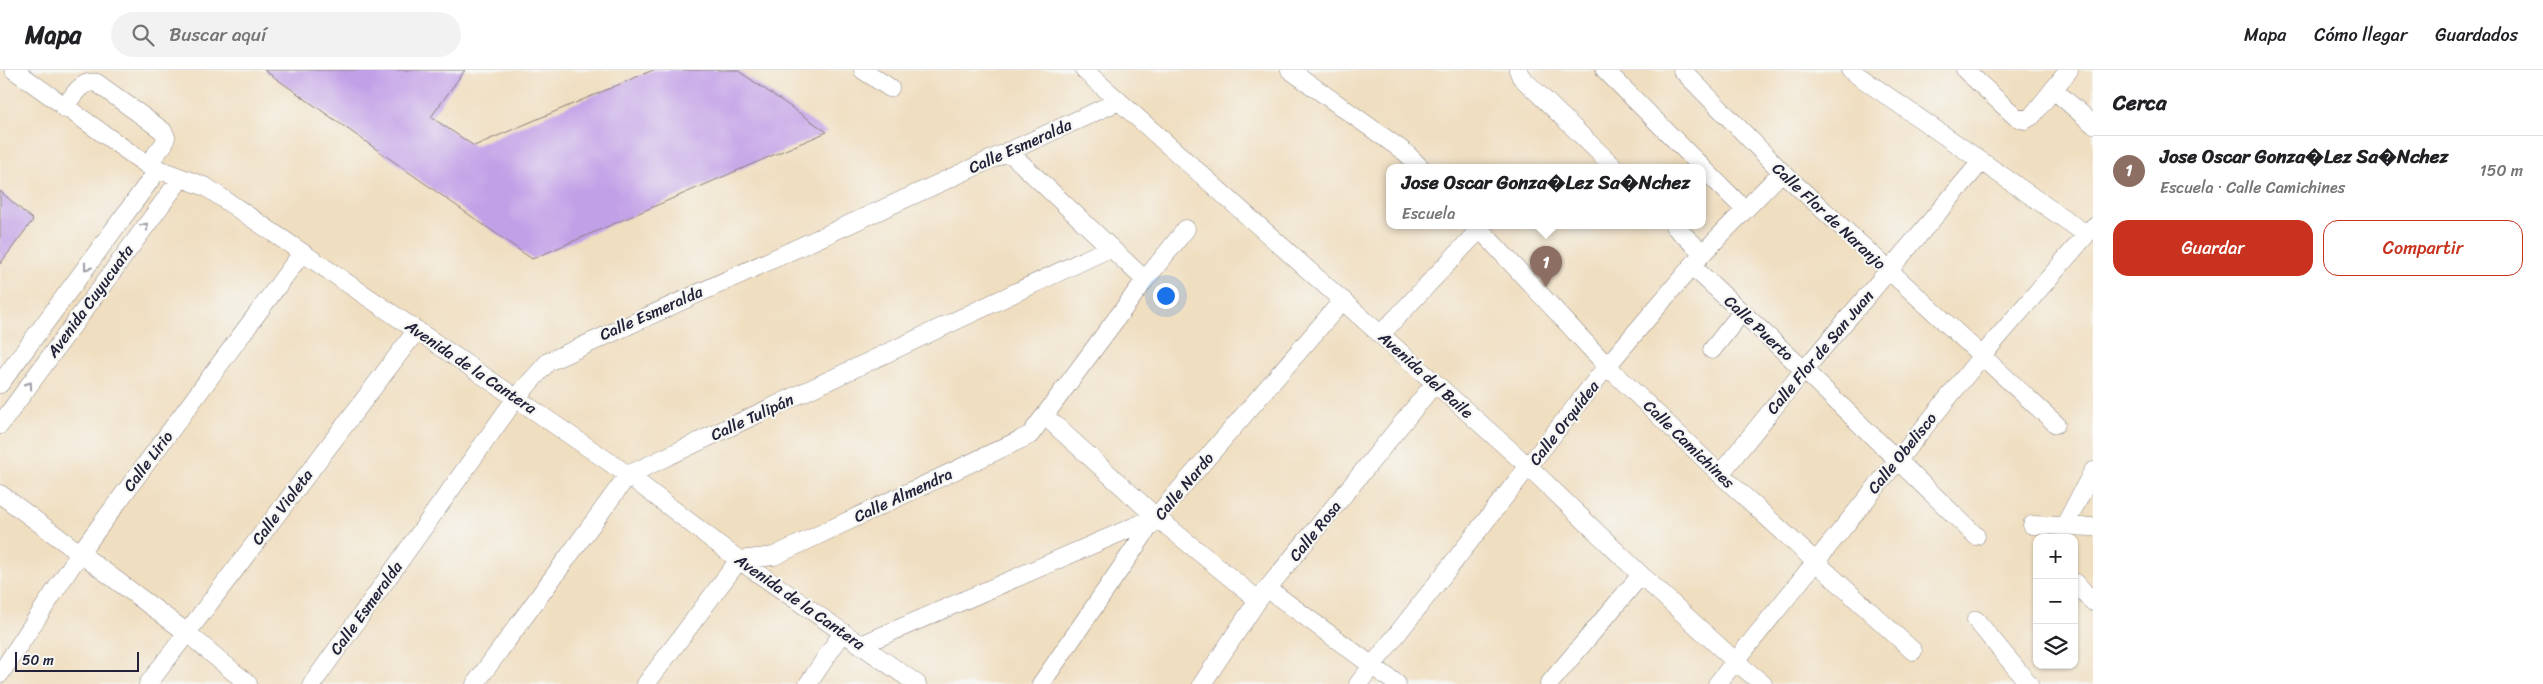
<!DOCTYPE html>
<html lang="es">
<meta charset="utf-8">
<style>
body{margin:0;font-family:Sriracha,sans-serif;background:#f2f2f2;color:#202124}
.controls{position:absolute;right:15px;bottom:15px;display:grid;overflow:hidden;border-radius:10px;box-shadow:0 1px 4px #0004}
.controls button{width:45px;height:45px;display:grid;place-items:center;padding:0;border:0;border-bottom:1px solid #e0e0e0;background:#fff;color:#202124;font:25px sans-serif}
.scale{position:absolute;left:15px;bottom:12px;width:124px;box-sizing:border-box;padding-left:5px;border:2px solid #22223b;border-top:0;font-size:14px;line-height:18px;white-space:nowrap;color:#22223b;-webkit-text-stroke:4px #f6f6f2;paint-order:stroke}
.you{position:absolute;left:1165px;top:225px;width:18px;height:18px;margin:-12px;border:4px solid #fff;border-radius:50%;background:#1a73e8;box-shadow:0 0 0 8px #1a73e833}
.badge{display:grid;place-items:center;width:32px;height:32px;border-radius:50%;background:#c8321e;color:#fff;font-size:16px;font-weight:700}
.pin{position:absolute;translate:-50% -41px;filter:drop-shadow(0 1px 2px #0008)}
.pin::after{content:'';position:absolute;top:26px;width:18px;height:15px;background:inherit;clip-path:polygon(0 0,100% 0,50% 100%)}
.popup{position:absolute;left:1386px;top:94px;width:320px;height:65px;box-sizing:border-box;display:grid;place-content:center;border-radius:10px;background:#fff;filter:drop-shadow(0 1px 4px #0005);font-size:16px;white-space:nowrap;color:#757577}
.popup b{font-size:19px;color:#202124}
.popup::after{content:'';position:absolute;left:50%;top:100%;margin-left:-10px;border:10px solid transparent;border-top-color:#fff}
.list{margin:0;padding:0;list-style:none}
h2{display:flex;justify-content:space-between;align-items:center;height:65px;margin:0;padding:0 20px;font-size:21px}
h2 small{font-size:16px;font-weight:400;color:#757577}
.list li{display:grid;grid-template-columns:32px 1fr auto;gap:15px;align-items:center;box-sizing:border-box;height:70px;padding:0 20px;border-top:1px solid #e0e0e0}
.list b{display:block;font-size:19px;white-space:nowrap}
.list p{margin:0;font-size:16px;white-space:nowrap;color:#757577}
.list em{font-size:16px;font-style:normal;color:#757577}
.actions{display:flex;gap:10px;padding:15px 20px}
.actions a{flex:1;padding:11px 0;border:1px solid #c8321e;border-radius:15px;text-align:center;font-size:18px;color:#c8321e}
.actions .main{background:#c8321e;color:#fff}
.icon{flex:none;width:28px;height:28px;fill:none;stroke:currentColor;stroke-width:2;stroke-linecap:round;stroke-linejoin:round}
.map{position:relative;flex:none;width:2093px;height:614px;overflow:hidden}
header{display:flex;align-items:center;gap:30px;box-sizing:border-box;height:70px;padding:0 25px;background:#fff;border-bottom:1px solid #e0e0e0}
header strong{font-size:24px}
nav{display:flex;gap:28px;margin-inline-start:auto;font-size:18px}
.search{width:350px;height:45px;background:#f2f2f2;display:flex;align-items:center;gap:12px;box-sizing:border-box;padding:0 18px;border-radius:28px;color:#757577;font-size:19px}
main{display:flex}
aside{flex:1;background:#fff}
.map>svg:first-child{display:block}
.building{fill:#c2a0e7}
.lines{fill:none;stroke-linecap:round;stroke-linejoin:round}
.minor-casing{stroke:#89807e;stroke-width:19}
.minor{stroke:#fff;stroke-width:18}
.oneway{stroke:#9c9ca7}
.labels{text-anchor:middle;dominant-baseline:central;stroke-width:4.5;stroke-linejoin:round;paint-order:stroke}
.street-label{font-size:16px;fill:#22223b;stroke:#f6f6f2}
</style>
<header>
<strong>Mapa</strong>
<div class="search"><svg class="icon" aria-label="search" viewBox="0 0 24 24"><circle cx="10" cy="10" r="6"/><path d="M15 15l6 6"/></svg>Buscar aquí</div>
<nav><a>Mapa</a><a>Cómo llegar</a><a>Guardados</a></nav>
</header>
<main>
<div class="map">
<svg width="2093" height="614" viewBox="0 0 2093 614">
<rect width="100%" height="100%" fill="#f6f6f2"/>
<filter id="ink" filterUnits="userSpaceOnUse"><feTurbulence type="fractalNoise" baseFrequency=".02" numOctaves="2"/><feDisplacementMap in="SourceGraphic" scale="10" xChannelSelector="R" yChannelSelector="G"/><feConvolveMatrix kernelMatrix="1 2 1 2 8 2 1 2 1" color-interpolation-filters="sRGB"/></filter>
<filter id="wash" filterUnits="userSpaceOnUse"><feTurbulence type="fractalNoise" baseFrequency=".0096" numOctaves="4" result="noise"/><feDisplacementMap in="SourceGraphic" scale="20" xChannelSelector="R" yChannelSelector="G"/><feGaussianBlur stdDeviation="1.12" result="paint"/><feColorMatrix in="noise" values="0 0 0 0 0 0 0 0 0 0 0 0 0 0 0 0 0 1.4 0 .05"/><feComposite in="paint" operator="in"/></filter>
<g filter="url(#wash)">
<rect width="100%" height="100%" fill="#f0dec0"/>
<g id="blocks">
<path class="building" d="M264,0H465L431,47L474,76L653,0H737L827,62L532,189Z
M0,121L33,150L0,194Z"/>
</g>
</g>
<g filter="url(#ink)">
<use href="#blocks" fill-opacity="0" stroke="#89807e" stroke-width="1"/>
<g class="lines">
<defs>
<path id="minor" d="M14,0L147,95L206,117L516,328L628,405L739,490L917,614
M863,0L890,18
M1084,0L1529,397L1641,505L1735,591L1763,614
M1290,0L1406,83L1421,98
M1518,0L1521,7L1615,98
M1605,0L1745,140
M1682,0L1782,102L2056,354
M1850,0L2086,164
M1965,0L2016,47L2025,50L2032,46L2069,0
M2054,20L2093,54
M64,38C73,26 81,9 97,13L163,61L166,67L164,74L147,95
M1008,81L1145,210
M1477,156L1607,296L1720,404L1913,581
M1674,156L1703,183
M1692,196L1804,300L1976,466
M1381,264L1480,159
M1712,280L1742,242
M0,314L157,101
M1045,346L1156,447L1258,530
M0,355L181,108
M1720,404L1804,300L1981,92
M0,424L186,562L248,614
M2032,455L2093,457
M2065,455L2093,401
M2076,513L2093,532
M1268,519L1397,614
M1976,550L2029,614
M861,575L1156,447
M0,604L80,483L302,183
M148,614L417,260
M312,614L516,328L548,292L1119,31
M475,614L628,405L1110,178
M646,614L739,490L774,486L1030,365L1145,210L1186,159
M808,614L843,562
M1041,614L1156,447L1343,230
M1202,614L1258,530L1435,313
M1358,614L1607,296L1703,183L1782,102
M1549,614L1641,505
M1717,614L1981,287L2093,157"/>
</defs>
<use href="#minor" class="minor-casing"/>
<use href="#minor" class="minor"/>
</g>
<defs><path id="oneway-chevron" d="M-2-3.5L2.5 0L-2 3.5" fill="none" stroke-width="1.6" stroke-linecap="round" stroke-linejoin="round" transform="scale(1.25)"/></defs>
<g class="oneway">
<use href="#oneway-chevron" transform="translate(145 156) rotate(-54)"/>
<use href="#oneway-chevron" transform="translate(87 197) rotate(126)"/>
<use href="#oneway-chevron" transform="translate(29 315) rotate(-54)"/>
</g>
</g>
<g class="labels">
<g class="street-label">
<text transform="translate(1020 76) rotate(-24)">Calle Esmeralda</text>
<text transform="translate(1829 146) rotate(43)">Calle Flor de Naranjo</text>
<text transform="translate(90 231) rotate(-54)">Avenida Cuyucuata</text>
<text transform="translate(651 243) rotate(-24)">Calle Esmeralda</text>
<text transform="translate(1759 258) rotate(43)">Calle Puerto</text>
<text transform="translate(1820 282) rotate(-50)">Calle Flor de San Juan</text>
<text transform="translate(471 297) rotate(34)">Avenida de la Cantera</text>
<text transform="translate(1426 305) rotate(42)">Avenida del Baile</text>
<text transform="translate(752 347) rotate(-25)">Calle Tulipán</text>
<text transform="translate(1564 353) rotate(-52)">Calle Orquídea</text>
<text transform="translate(1689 374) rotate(44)">Calle Camichines</text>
<text transform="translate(1902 383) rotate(-51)">Calle Obelisco</text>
<text transform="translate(148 391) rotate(-53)">Calle Lirio</text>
<text transform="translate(1184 416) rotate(-50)">Calle Nardo</text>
<text transform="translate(903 425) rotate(-25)">Calle Almendra</text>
<text transform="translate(282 437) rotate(-53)">Calle Violeta</text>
<text transform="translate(1315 461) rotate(-51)">Calle Rosa</text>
<text transform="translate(800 532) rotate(35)">Avenida de la Cantera</text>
<text transform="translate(366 538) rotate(-54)">Calle Esmeralda</text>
</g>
</g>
</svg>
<div class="controls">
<button>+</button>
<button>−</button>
<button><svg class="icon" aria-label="layers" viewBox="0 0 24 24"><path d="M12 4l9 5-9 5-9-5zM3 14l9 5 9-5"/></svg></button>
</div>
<div class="scale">50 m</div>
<div class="you"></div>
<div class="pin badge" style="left:1546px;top:217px;background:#8d6e63">1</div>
<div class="popup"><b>Jose Oscar Gonza�Lez Sa�Nchez</b>Escuela</div>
</div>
<aside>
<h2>Cerca<small></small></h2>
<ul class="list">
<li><span class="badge" style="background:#8d6e63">1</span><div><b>Jose Oscar Gonza�Lez Sa�Nchez</b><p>Escuela · Calle Camichines</p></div><em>150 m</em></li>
</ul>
<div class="actions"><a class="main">Guardar</a><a>Compartir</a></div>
</aside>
</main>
